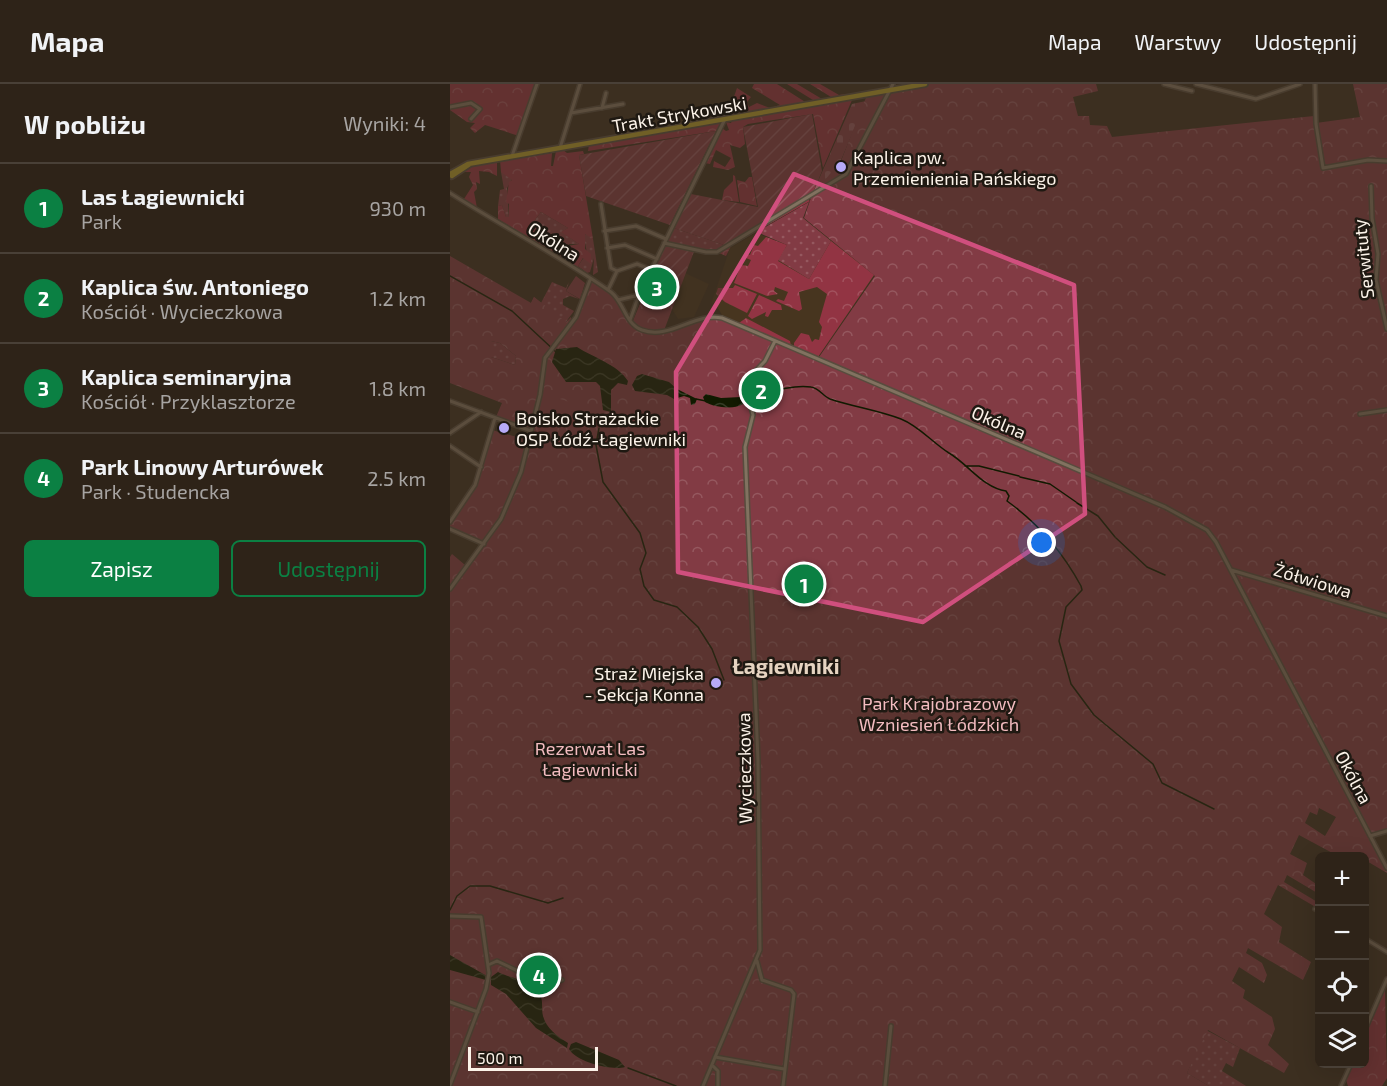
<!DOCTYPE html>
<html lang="pl">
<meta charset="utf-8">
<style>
body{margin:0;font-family:"Exo 2",sans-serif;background:#362b21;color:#f1f3f6}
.controls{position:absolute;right:18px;bottom:18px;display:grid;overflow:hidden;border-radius:9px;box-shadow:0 6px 24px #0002}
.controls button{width:54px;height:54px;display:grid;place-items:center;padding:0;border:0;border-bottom:2px solid #494037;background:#2e2318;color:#f1f3f6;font:30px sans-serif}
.scale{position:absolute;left:18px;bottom:15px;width:130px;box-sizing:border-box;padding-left:6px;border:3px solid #fcf3e9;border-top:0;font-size:16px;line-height:21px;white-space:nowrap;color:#fcf3e9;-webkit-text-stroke:4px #1f1912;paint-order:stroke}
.you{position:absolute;left:592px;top:459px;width:21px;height:21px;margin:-15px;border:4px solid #fff;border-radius:50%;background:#1a73e8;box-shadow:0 0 0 9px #1a73e833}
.badge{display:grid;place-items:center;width:39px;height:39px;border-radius:50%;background:#0b8043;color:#fff;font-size:20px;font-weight:700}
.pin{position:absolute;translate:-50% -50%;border:3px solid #fff;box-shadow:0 2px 6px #0006}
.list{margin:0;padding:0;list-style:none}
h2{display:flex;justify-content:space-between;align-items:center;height:78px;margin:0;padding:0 24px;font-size:26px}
h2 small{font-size:20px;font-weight:400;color:#a7a4a2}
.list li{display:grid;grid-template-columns:39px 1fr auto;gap:18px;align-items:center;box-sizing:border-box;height:90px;padding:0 24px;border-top:2px solid #494037}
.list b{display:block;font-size:22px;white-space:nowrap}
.list p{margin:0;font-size:20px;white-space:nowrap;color:#a7a4a2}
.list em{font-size:20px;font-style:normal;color:#a7a4a2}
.actions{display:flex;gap:12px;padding:18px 24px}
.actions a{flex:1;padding:14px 0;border:2px solid #0b8043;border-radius:9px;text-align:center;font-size:21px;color:#0b8043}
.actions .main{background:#0b8043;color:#fff}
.icon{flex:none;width:33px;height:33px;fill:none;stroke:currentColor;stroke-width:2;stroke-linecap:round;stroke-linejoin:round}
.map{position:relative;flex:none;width:937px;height:1002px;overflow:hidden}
header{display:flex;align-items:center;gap:36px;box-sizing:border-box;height:84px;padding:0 30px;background:#2e2318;border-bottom:2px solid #494037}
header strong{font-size:28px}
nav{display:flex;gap:33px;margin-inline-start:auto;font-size:21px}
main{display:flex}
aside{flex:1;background:#2e2318}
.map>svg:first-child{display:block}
.built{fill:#47351f}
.grass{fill:url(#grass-dots)}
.forest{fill:url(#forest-crowns)}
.cemetery{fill:url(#cemetery-stones)}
.park{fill:url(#park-crowns);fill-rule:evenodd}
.garden{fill:url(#garden-furrows)}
.pitch{fill:#823b44}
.water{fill:url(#water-waves)}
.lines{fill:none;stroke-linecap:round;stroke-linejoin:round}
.stream{stroke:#111a00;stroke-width:1.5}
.minor-casing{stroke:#584c3e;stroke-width:6}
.major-casing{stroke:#584c3e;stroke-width:8}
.minor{stroke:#817260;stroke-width:3}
.major{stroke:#af992e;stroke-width:4.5}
.marked{fill:none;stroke:#d04f7e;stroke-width:4.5;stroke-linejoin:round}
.poi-dot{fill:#b7abf8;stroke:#1f1912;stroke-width:2}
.labels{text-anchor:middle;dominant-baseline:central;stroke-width:5;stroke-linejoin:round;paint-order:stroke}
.street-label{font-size:18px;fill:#fcf3e9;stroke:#1f1912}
.poi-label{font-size:18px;fill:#fcf3e9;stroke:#1f1912;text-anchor:start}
.park-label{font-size:18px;fill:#f3bcc0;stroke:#1f1912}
.quarter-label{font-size:21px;font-weight:bold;fill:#e6d4c1;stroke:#1f1912}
</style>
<header>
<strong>Mapa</strong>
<nav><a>Mapa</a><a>Warstwy</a><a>Udostępnij</a></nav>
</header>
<main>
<aside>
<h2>W pobliżu<small>Wyniki: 4</small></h2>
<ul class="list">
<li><span class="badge">1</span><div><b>Las Łagiewnicki</b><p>Park</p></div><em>930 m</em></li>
<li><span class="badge">2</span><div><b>Kaplica św. Antoniego</b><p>Kościół · Wycieczkowa</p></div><em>1.2 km</em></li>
<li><span class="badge">3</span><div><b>Kaplica seminaryjna</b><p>Kościół · Przyklasztorze</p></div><em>1.8 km</em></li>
<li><span class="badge">4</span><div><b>Park Linowy Arturówek</b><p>Park · Studencka</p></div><em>2.5 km</em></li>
</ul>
<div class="actions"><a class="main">Zapisz</a><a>Udostępnij</a></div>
</aside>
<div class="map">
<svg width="937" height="1002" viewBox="0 0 937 1002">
<defs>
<pattern id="grass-dots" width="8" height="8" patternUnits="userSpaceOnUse" patternTransform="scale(1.5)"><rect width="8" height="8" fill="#823b44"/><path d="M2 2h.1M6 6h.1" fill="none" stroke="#95585f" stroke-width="1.8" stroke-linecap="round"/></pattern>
<pattern id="forest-crowns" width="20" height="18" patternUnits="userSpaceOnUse" patternTransform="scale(1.5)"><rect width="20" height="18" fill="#923443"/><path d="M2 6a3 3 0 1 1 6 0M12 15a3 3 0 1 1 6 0" fill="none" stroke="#a2525e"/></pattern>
<pattern id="cemetery-stones" width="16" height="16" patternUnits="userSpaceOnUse" patternTransform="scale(1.5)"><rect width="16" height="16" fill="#823b44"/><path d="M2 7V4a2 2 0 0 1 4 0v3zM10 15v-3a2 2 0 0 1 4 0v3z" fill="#95585f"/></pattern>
<pattern id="park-crowns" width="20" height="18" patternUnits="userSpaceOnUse" patternTransform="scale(1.5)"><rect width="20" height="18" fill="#823b44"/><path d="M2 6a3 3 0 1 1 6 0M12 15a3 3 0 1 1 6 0" fill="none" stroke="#95585f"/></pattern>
<pattern id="garden-furrows" width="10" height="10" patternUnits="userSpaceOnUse" patternTransform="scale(1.5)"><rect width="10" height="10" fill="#823b44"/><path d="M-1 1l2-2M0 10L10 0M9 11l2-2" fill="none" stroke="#95585f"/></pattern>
<pattern id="water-waves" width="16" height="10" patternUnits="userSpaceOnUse" patternTransform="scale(1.5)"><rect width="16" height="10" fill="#111a00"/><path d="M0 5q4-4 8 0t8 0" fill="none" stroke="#353c25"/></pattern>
</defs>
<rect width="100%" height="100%" fill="#3d2f20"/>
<path class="built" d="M354,135L425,191L368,274L272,231L265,219L261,220L280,164L306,149L337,161Z
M244,166L235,189L259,200L244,233L228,235L222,225Z"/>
<path class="grass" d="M51,88L56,89L62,95L57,104L59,134L56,133L52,121L48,122L50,106L54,105Z
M359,118L353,134L381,157L359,195L328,176L337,161L307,148Z
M91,128L118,144L112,148L129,160H119L116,178L113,177L112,163L85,147L81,141Z
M224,144L274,161L275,162L263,168L216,158Z
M136,149L143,155L148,188L143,191L144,174L140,188L137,189L128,182L137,169L134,153Z
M0,172L81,219L84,213L91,219L102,198L116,204L119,198L116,207L129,215L120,212L113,215V221L124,227L115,239Z
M41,257L50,259L66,272L65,281L41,273Z
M756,946L790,964L783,983L776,979L772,987L796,1002H759L737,989Z"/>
<path class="forest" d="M0,0H87L69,52L35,41L25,49L20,44L25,39L17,38L0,26Z
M304,0H327L360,21L363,16L337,0H347L372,15L381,13L360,0H370L389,11L395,10L402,16L373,84L363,30L298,40L293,43L295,60L290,64L280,61L285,83L278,86L263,83L264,77L275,83L281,74L266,66L260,80L255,79L272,44L276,47L279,46L276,38L281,39L283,35L278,30L287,4L301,13L297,18L299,23L307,19L320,24L330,21L302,4Z
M274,32L266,47L138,67L139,61L156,58L158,52Z
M113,66L117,69L133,67L134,70L129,71L143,155L135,150V165L141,170V180L133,174L128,182L137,191L116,178L117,162L129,160L111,148L118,144L91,128L81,141L85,147L110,152L113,177L100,169L101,167L48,135V122L52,121L56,133H59V120L56,118L59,98L62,96L51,88L50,76L102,69L101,82H103L106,67Z
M47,78V92L39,88L29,87L30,100L26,98L27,105L24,108L27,124L14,115L23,101L19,93L21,88H14V86L19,82Z
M283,91L285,92L289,118L272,116L274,106L283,97Z
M299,93H302L307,122L290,118L287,96L295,98Z
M357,115L360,117L281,162L276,172L269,169L256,170V167H268L274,161Z
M316,153L337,161L328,177L359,195L381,157L424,191L368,273L344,263V259L351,249L359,251L362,258L365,255L369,256L372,243L369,238L377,210L367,203L349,208L352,225L349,227L326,217L328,215L334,217L338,208L325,203L324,207L328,210L317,212L284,199L291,181L298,182L301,176L296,174L297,170L300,171L304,161L308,162Z
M285,201L307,210L297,229L275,218L266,210L268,204H283Z
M309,211L331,221L332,226H322L318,233L315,232L316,228L302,235L298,232Z
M296,234L340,257L341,262L289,239Z
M935,904L937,994L932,1002H898L896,996L903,980H914L915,953Z"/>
<path class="cemetery" d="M416,17L391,76L399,82L362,111L402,20Z"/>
<path class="park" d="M478,0H646L648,7L623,13L628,32H639L640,41L657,42L662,53L864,32L866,39L910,33L903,0H937V749L922,753L937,783V789L915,776L914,772L906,770L888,772L849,751L840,770L857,779L853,791L869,802V810L837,791L834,798L869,819V825L828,801L814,830L832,843L829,858L861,878L853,896L798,864L796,869L812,879L817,891L814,899L789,883L782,897L795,906L793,914L822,933L825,945L818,961L839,980L834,989L758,946L737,989L759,1002H0V473L2,470L15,481L32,458L0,444V441L27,402L42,346L77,356L81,345L46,333L52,319L0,299V172L81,219L84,213L116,238L121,233V237L127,232L140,193L169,212L182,239L216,158L245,165L213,249L266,233L367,276L425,192L354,134L362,111L391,77L417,11ZM41,257L50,259L66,272L65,281L41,273ZM869,724L886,733L875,752L855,739L860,728L867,731Z"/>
<path class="garden" d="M362,30L372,87L362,111L274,161L224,144L241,110L308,123L293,43Z
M266,47L220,141L136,112L129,71Z
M216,161L243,167L224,216L216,212L222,194L205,190Z"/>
<path class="pitch" d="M126,192L135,199L130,215L116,207Z
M95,310L122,319L117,336L109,333L106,342L88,336Z"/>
<path class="water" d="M127,263C144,274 167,280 178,297L177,301L168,299L161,306V328L153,326L150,302L146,298H116L102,278L106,265Z
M192,290L219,298L227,305L247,315L245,320L241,321L240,314L234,312L224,315L217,311L185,307L182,301L187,292Z
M256,310L271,314L291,313L295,319C285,326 266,324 255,318L253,313Z
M0,871L37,892L41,893L48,888C62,895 76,894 89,909C94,916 91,924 93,932C96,944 108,953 118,959L117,964L86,944L56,910L41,901V895L36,896L0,886Z
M126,958L169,976L175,983C162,987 126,978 119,965L121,960Z"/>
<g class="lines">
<path class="stream" d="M0,192L62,227L106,268
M302,314C319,309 342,300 361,303C369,304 373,312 380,315C404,323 427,326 451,335C469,342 483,359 499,369C518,380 533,404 556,407L559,412L557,417C589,440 612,467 631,502L632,506L616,523L609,557L621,600L644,631L703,680L712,699L764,725
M246,315L256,317
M149,344L146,361L153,398L190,449L196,469L190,485L194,502L204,516L227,523L248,543L262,565L274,596
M515,382H529L569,392
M570,393L600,400L626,418
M627,419L648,432L665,453
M666,454L697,483L715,491
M0,826L7,812L20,802H40L98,819L113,814
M178,984L226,1002"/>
<defs>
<path id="minor" d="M714,0L742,7
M746,0L806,15L850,0
M865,0L866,40L873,84L918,76L937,77
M0,23L21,19L30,25L21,35
M152,24L156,9
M121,29L173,20
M110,64L130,0
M62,72L87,0
M921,102L922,134L928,170L926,196L937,245
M0,109C53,143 110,172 161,208C174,218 175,240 192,246C220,256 245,228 272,234L715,423L757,446L766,458L937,784
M151,120L161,184L167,187
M154,147L186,142L216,155
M214,159L256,168H267L396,90L443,0
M157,164L175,161L207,175
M158,206L167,187L187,180L202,186
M168,216L189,211
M180,236L189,211L275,35
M315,277L325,257
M0,317L81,347
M910,330L937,326
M0,349L31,328
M0,362L31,383
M0,438L25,401L45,334
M0,445L34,460
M781,486L937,532
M0,505L51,435L71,388L90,311L95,274L126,233L140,196
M920,752L937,747
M865,825L870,828
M0,832L31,833L39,889L36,905L0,1001
M914,854L937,868
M307,877L312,896L341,906L344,910L333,1002
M38,881L47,877L91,898L112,896L107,897
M0,918L28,928
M914,948L937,895
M265,973L334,985
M262,981L268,987V1002
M253,1002L310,866L308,676L295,363L303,331L296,302L300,293L315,277
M435,1002L441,942
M891,1002L901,980"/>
<path id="major" d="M0,90L18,80L475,0
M2,92L20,80"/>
</defs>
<use href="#minor" class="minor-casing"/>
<use href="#major" class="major-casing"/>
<use href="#minor" class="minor"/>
<use href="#major" class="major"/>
</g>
<path d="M0 0H937V1002H0ZM344,90L624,201L635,430L473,538L228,488L226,288Z" fill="#3d2f20" fill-opacity=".55" fill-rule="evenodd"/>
<path class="marked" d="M344,90L624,201L635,430L473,538L228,488L226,288Z"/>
<g class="poi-dot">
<circle cx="391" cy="83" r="6"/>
<circle cx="54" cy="344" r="6"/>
<circle cx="266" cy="599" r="6"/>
</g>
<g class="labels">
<g class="street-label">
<text transform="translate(229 30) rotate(-10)">Trakt Strykowski</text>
<text transform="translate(104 157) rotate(32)">Okólna</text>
<text transform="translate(913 175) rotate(-96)">Serwituty</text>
<text transform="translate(549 338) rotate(23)">Okólna</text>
<text transform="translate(863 496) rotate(17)">Żółwiowa</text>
<text transform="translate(294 684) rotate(-91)">Wycieczkowa</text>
<text transform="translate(904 693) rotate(62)">Okólna</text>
</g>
<g class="poi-label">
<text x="403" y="73">Kaplica pw.<tspan x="403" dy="21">Przemienienia Pańskiego</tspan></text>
<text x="66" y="334">Boisko Strażackie<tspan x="66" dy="21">OSP Łódź-Łagiewniki</tspan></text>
<text x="254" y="589" text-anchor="end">Straż Miejska<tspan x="254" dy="21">- Sekcja Konna</tspan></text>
</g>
<g class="park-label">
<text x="489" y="619">Park Krajobrazowy<tspan x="489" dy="21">Wzniesień Łódzkich</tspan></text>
<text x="140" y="664">Rezerwat Las<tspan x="140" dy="21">Łagiewnicki</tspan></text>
</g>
<g class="quarter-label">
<text x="336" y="581">Łagiewniki</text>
</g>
</g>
</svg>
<div class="controls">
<button>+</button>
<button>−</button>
<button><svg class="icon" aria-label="locate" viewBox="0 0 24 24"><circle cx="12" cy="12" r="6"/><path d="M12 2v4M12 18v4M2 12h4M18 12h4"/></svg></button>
<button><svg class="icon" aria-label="layers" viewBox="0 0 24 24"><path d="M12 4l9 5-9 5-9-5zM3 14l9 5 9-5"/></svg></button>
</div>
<div class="scale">500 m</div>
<div class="you"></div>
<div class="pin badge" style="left:354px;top:500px">1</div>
<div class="pin badge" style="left:311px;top:306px">2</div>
<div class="pin badge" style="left:207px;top:203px">3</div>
<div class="pin badge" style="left:89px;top:891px">4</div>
</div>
</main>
